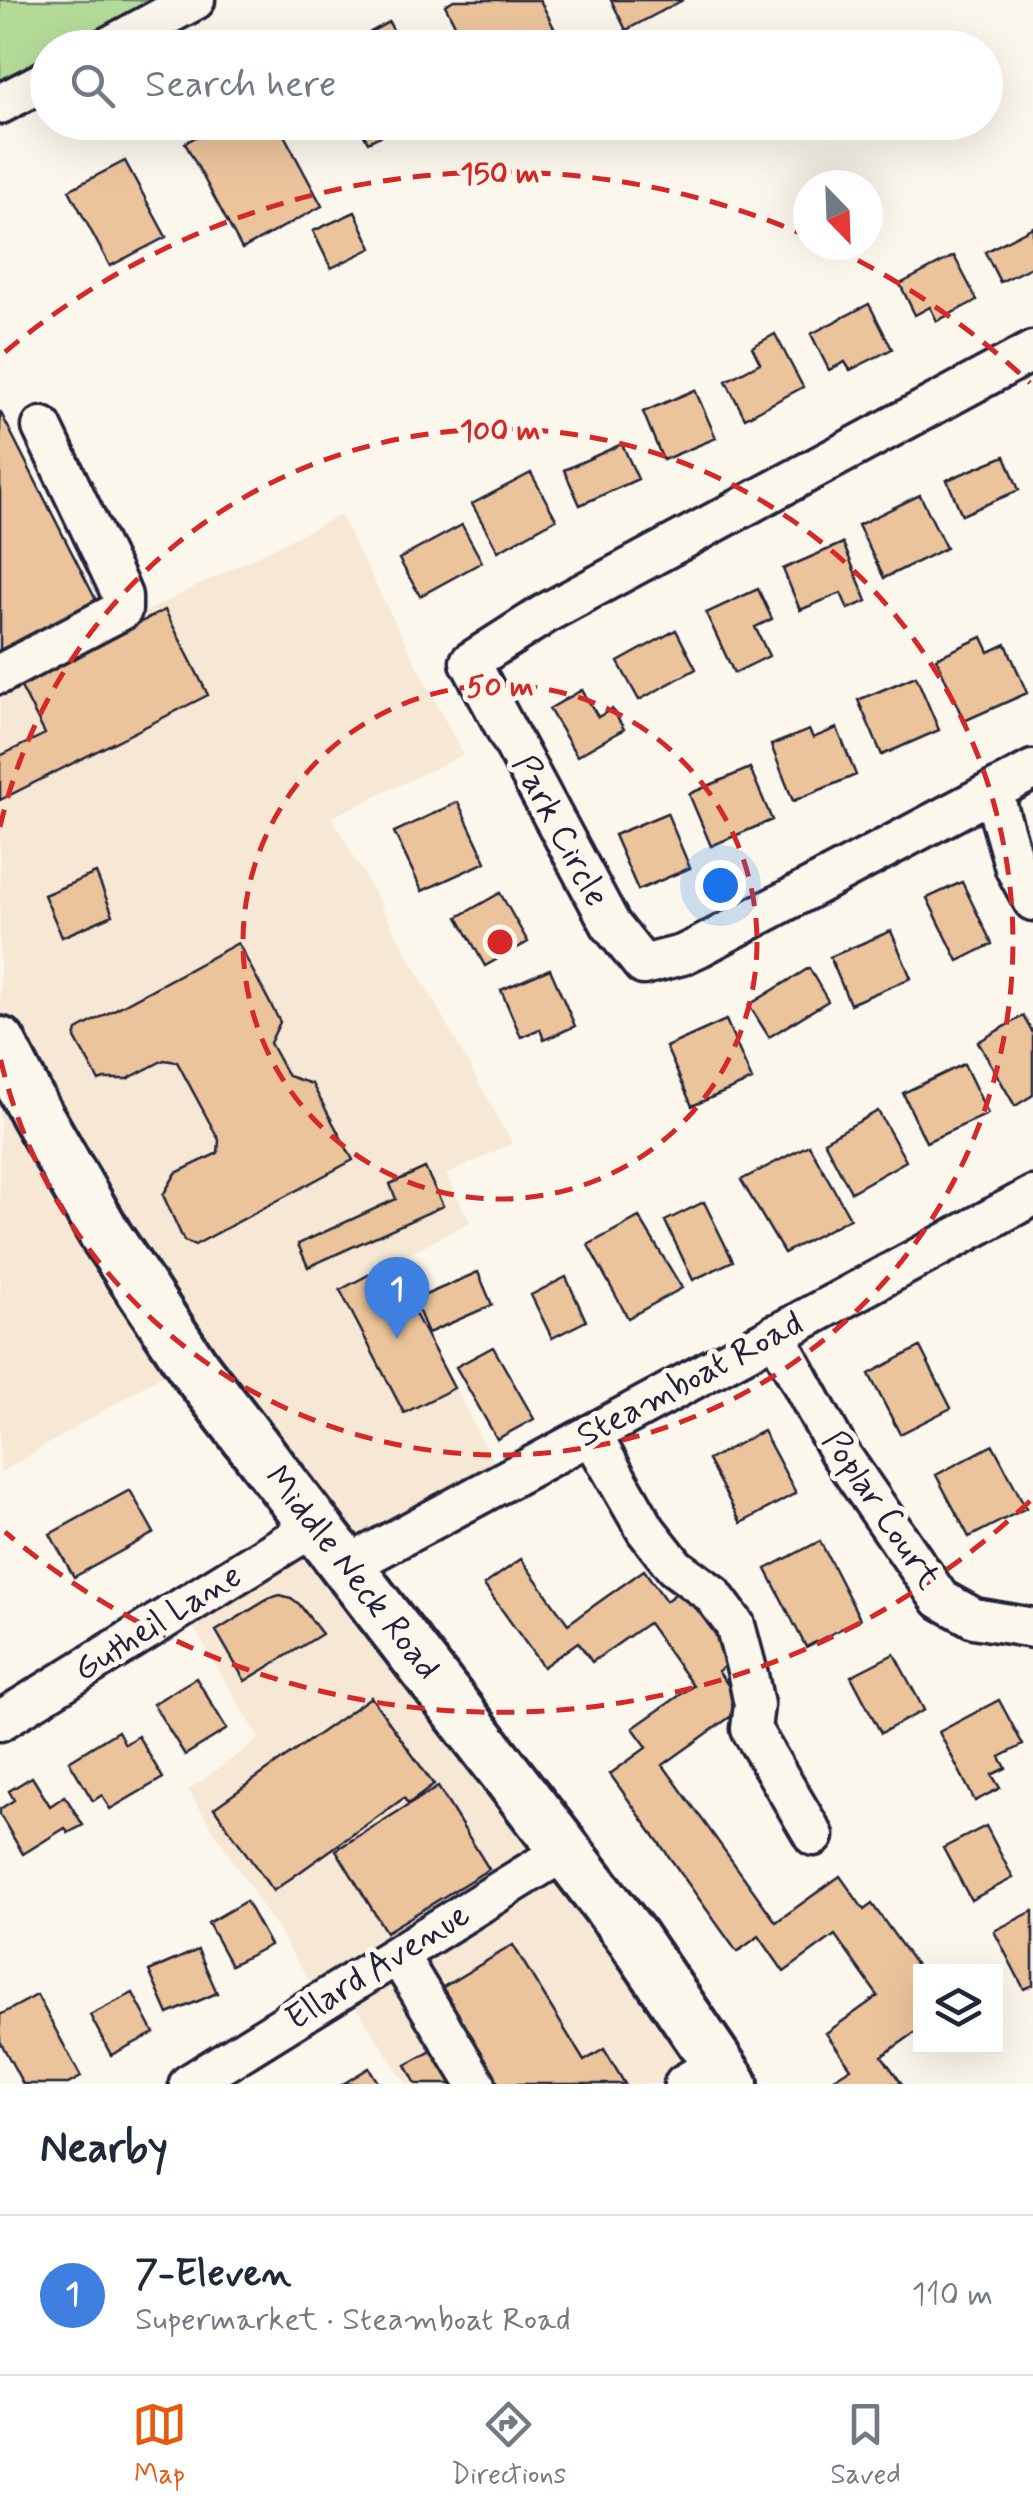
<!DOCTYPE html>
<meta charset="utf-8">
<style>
body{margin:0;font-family:Mynerve,sans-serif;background:#f2f2f3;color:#1f2937}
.controls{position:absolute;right:30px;bottom:30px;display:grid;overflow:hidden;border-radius:0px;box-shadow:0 10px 40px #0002}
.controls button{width:90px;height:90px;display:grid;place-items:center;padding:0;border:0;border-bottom:2px solid #e0e1e3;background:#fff;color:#1f2937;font:50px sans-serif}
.compass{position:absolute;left:793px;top:170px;width:90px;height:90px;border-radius:50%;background:#fff;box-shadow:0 10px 40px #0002;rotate:157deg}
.you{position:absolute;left:720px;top:885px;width:35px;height:35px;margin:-25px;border:8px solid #fff;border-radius:50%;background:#1a73e8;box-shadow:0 0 0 15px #1a73e833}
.badge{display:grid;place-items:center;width:65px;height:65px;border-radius:50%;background:#ea580c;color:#fff;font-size:32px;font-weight:700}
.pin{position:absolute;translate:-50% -82px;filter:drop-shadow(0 2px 5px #0008)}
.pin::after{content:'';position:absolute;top:52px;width:35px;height:30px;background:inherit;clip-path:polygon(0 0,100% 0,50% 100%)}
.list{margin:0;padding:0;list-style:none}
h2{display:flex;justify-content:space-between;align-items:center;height:130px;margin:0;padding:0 40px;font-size:42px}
h2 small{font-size:32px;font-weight:400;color:#747a83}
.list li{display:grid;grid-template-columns:65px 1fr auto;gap:30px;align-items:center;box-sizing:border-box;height:160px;padding:0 40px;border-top:2px solid #e0e1e3}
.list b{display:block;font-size:38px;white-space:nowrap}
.list p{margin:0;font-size:32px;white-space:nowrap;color:#747a83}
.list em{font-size:32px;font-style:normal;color:#747a83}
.icon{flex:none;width:55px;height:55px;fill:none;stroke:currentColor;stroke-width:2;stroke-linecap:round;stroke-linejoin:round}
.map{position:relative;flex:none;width:1033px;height:2084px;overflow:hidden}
.search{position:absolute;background:#fff;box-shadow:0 10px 40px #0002;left:30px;right:30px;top:30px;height:110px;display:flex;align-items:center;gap:25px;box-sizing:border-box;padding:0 35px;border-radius:55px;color:#747a83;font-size:38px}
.sheet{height:290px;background:#fff}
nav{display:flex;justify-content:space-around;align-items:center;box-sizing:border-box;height:140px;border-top:2px solid #e0e1e3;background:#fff;font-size:28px;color:#747a83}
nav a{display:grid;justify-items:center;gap:5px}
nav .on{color:#ea580c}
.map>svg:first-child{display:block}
.built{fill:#f6e8d4}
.green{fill:#b4dc98;stroke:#6b7f6a;stroke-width:2.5}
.building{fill:#ebc49b;stroke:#22223b;stroke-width:2.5}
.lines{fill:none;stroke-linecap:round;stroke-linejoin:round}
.minor-casing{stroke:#22223b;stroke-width:45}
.major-casing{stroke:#22223b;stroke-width:58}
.minor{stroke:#fbf7ec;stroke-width:38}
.major{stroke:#fbf7ec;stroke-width:50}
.ring{fill:none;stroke:#d62828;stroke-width:5;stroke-dasharray:18 12}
.labels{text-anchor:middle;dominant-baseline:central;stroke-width:10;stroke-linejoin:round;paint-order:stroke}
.street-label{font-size:35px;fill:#22223b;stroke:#fbf7ec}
.centre{fill:#d62828;stroke:#fbf7ec;stroke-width:5}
.ring-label{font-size:30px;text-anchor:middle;font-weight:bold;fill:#d62828;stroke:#fbf7ec;stroke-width:10;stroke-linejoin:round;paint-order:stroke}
</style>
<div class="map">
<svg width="1033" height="2084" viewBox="0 0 1033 2084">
<rect width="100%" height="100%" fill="#fbf7ec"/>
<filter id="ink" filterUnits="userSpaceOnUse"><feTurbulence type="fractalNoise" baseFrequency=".01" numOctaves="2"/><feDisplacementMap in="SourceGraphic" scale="20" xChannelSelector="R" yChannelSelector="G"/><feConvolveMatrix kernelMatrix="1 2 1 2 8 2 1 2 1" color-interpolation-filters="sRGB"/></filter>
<g filter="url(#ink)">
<path class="built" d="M340,515L463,755L332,817L512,1143L446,1175L470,1222L391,1263L503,1481L348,1565L718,2064L684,2084H406L345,1990L323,2002L188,1790L260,1739L182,1608L315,1526L187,1360L0,1473V684Z"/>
<path class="green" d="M0,0H195L106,47L48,48L47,79L0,104Z"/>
<path class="building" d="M454,0H540L564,48H467L445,5Z
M611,0H683L626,30Z
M389,22L402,48H341Z
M223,122H277L322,206L242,249L185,143Z
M356,122H391L385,125L389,132L368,142Z
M125,161L166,237L110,266L69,190Z
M355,212L372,248L331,268L313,231Z
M1033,227V266L1000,282L985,252Z
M954,256L977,300L937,321L930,307L915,315L900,284Z
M869,304L892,349L850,370L845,362L829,370L811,334Z
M775,334L803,387L745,418L726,381L760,363L752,347Z
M695,390L716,438L663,460L643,412Z
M0,411L101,610L0,664Z
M622,444L638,479L580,505L564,470Z
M1005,456L1019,490L962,515L947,480Z
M531,473L556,519L498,551L472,504Z
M920,495L946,548L884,578L858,525Z
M462,525L482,562L420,596L399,559Z
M843,543L867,601L848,609L841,593L800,610L783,569Z
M758,589L772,619L755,627L769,656L734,673L706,613Z
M165,610L208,695L0,800V756L45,734L19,683Z
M676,630L696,669L639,700L618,662Z
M982,637L989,652L1006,644L1027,693L964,721L936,658Z
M916,676L939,730L882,755L858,700Z
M582,690L598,717L612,709L624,729L577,756L549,709Z
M837,728L856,775L793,801L771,745L809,730L813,738Z
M750,768L772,820L711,846L689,794Z
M458,802L486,862L422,891L394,832Z
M667,813L690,868L638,890L614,835Z
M96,873L113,915L62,937L44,895Z
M962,882L992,944L958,961L927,898Z
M500,893L528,942L485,966L458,917Z
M891,931L911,978L850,1004L830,957Z
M238,943L280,1022L270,1043L288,1076L312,1084L353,1160L195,1245L184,1241L163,1195L176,1173L218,1153L219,1140L177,1062L164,1060L127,1079H104L99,1081L75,1038L77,1030Z
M809,968L828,1001L769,1037L749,1005Z
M550,969L575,1026L544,1040L540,1029L521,1037L501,990Z
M1023,1016L1033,1033V1095L1015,1106L978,1042Z
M726,1020L752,1080L692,1106L666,1047Z
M964,1064L988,1114L926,1142L903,1093Z
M878,1111L906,1161L851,1192L824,1141Z
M809,1145L850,1218L784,1253L741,1180Z
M425,1168L443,1206L308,1267L298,1244L396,1199L390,1184Z
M704,1202L733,1261L693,1280L665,1221Z
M639,1217L682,1288L628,1318L588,1245Z
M389,1264L454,1388L404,1413L340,1290Z
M478,1272L492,1305L428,1333L414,1300Z
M566,1277L586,1321L552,1338L531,1295Z
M493,1347L534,1419L497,1439L456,1367Z
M920,1347L951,1408L900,1434L869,1374Z
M763,1431L796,1493L741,1523L708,1460Z
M993,1445L1026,1508L969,1537L936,1475Z
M130,1490L154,1533L74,1577L50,1534Z
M820,1541L860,1619L806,1647L766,1569Z
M521,1559L568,1624L644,1570L666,1601L683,1588L735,1659L718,1671L744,1707L663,1765L776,1922L840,1876L864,1910L872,1904L921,1972L920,1975L914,1980L920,1990V2029L882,2056L902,2084H835L832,2080L851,2068L826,2033L878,1996L835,1935L784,1972L759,1936L737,1952L610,1774L647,1747L633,1728L693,1686L648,1623L592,1662L578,1642L543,1667L484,1585Z
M280,1595L291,1598L299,1604L322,1634L245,1681L216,1631L270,1598Z
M894,1654L924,1710L881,1733L851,1676Z
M196,1678L227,1729L185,1755L153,1704Z
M371,1697L434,1785L408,1804L404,1798L273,1891L214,1808Z
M999,1700L1023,1745L1000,1757L1006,1768L992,1775L1000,1788L975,1801L939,1732Z
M118,1731L125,1744L138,1736L163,1778L110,1809L102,1795L93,1801L69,1761Z
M32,1777L50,1806L65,1796L83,1825L68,1833L65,1828L23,1854L0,1815V1809L14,1800L9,1791Z
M438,1787L489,1869L386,1932L336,1850Z
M986,1826L1013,1878L971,1900L943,1848Z
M246,1901L270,1945L231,1965L208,1923Z
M1033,1911V1985L1024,1989L994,1931Z
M513,1945L584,2061L604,2049L625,2084H490L435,1992Z
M198,1950L217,1993L168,2014L149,1971Z
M133,1993L154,2033L111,2055L90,2015Z
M37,1995L81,2077L68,2084H23L0,2041V2015Z
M437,2048L458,2084H416L406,2065Z
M369,2068L379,2084H343Z"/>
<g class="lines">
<defs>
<path id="minor" d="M106,48L195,0
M0,104L48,79
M1033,351L548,612L470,662L611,925L643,965L682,955L699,947L1033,770
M0,674L122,610V596L117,584L42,427
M993,792L1015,868L1033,901
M775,1334L839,1452L940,1599L974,1618L1033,1628
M591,1434L646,1530L675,1567L712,1594L735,1625L747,1670L754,1705L751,1729L814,1836
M347,1566L1033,1196
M0,1721L316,1525
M398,1955L476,2084
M189,2084L566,1850
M684,2084L718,2064"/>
<path id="major" d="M0,1043L35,1112L106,1236L196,1371L632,1937L732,2084"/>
</defs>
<use href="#minor" class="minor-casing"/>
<use href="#major" class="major-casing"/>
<use href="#minor" class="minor"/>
<use href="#major" class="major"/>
</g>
</g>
<g class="ring">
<circle cx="500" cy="942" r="257"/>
<path d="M0 827A513 513 0 1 1 0 1057"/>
<path d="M1030 1501A770 770 0 0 1 5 1532M5 352A770 770 0 0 1 807 236M831 247A770 770 0 0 1 1030 383"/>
</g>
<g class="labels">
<g class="street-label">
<text transform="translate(560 831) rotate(62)">Park Circle</text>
<text transform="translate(690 1380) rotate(-28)">Steamboat Road</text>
<text transform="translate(881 1510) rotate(56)">Poplar Court</text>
<text transform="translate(352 1573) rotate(52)">Middle Neck Road</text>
<text transform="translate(158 1623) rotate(-32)">Gutheil Lane</text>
<text transform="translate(378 1967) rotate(-32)">Ellard Avenue</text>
</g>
</g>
<circle cx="500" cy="942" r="15" class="centre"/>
<g class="ring-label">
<text x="500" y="183">150 m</text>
<text x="500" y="440">100 m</text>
<text x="500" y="696">50 m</text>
</g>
</svg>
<div class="controls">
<button><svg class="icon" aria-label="layers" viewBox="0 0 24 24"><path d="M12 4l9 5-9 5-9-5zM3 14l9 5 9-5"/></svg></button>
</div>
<svg class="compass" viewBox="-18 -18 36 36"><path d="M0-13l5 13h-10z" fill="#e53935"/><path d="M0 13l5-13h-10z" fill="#747a83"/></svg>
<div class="you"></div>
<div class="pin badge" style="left:397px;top:1339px;background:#3f7fe0">1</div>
<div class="search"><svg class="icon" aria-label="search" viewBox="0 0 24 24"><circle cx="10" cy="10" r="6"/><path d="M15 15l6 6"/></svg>Search here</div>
</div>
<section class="sheet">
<h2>Nearby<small></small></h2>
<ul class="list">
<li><span class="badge" style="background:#3f7fe0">1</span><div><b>7-Eleven</b><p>Supermarket · Steamboat Road</p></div><em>110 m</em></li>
</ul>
</section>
<nav>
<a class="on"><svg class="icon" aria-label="map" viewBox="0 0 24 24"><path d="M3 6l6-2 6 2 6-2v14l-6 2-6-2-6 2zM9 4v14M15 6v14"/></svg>Map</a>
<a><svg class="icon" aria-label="directions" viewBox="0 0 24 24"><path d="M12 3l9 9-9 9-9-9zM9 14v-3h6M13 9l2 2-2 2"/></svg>Directions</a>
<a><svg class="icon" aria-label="saved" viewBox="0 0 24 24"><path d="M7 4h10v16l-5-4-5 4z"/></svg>Saved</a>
</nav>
